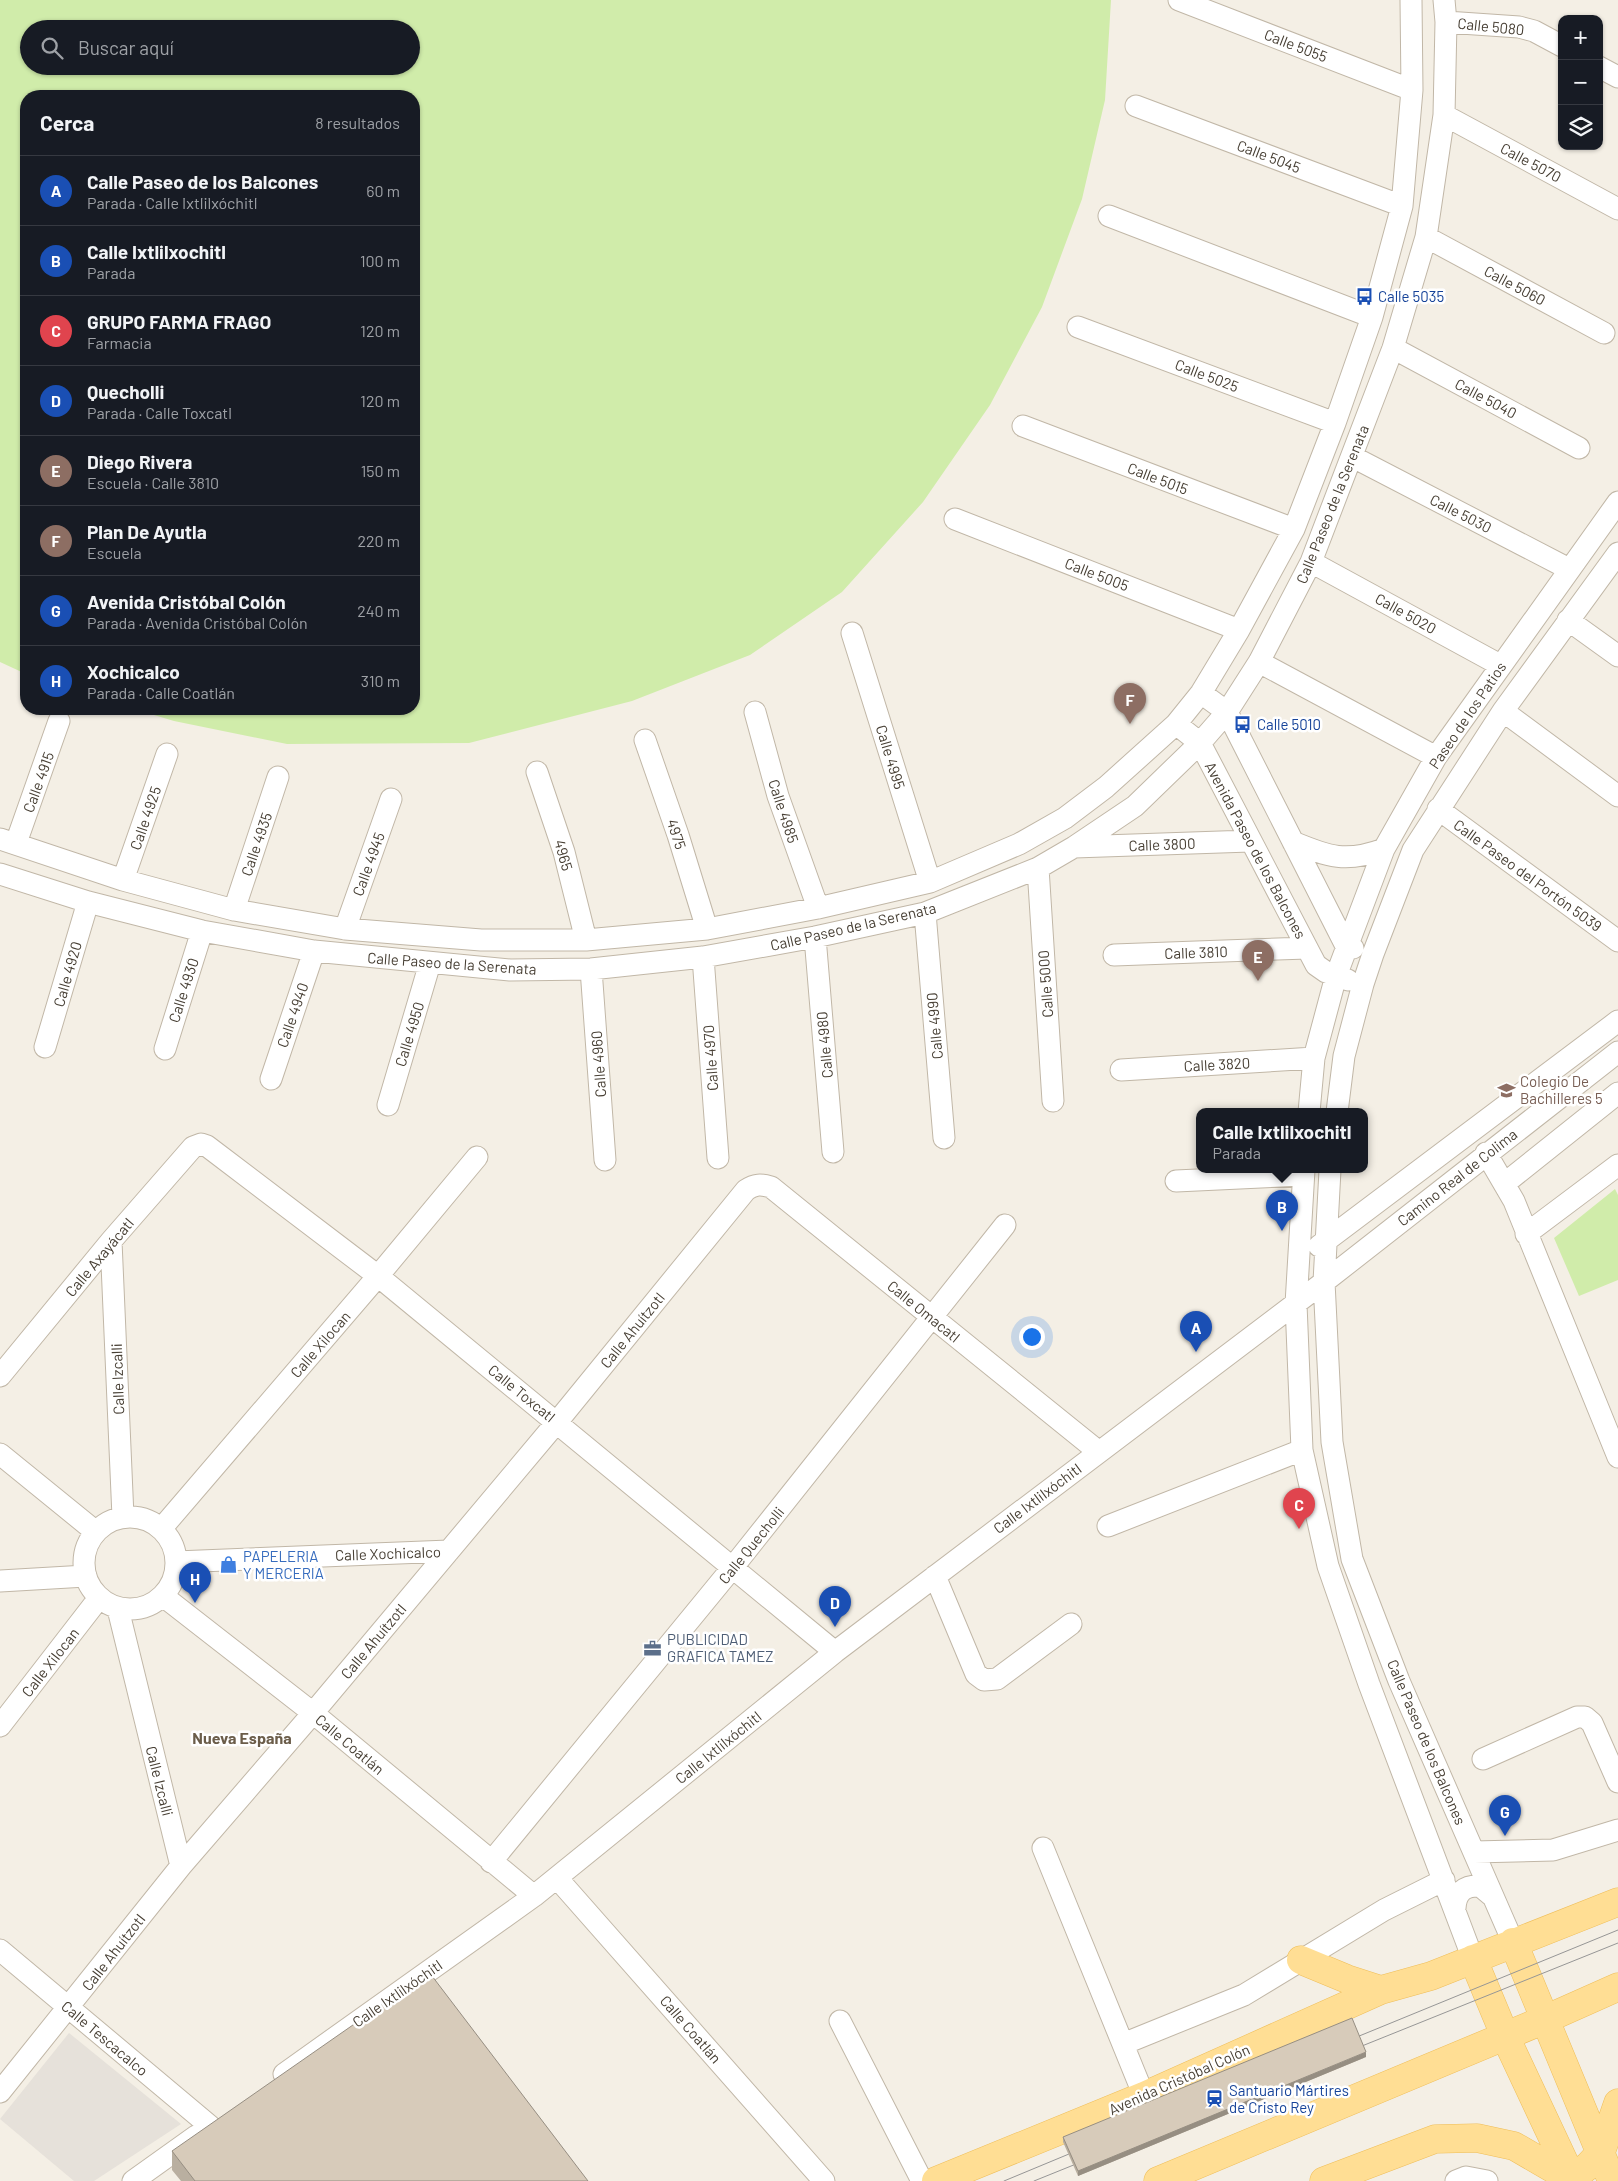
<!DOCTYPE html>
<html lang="es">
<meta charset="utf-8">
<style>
body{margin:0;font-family:Barlow,sans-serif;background:#20242c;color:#f1f3f6}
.controls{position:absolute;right:15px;top:15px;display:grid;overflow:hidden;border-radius:10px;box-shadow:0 1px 4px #0004}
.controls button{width:45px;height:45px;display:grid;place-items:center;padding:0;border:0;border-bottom:1px solid #363941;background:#171b24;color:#f1f3f6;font:25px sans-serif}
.you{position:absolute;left:1031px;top:1336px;width:18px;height:18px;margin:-12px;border:4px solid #fff;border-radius:50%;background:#1a73e8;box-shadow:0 0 0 8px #1a73e833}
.badge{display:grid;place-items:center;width:32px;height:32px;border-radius:50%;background:#0b8043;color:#fff;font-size:16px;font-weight:700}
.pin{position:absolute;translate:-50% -41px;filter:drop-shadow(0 1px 2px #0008)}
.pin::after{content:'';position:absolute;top:26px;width:18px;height:15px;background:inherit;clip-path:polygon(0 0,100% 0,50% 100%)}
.popup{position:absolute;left:1196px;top:1108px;width:172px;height:65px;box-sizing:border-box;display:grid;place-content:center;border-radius:10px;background:#171b24;filter:drop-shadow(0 1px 4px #0005);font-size:16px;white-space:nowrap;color:#9ea1a6}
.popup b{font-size:19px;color:#f1f3f6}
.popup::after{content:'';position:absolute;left:50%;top:100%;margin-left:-10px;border:10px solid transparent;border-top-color:#171b24}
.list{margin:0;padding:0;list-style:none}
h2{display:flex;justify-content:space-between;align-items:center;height:65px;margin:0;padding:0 20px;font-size:21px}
h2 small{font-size:16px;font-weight:400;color:#9ea1a6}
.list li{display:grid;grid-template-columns:32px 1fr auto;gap:15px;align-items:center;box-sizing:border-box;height:70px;padding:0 20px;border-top:1px solid #363941}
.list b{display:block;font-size:19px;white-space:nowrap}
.list p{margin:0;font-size:16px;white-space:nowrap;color:#9ea1a6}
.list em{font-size:16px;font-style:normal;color:#9ea1a6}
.icon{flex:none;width:28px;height:28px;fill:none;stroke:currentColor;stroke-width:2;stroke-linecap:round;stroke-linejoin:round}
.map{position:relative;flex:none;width:1618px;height:2181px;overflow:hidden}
.search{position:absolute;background:#171b24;box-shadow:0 1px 4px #0004;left:20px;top:20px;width:400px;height:55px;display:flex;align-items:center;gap:12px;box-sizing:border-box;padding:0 18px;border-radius:28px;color:#9ea1a6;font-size:19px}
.panel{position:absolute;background:#171b24;box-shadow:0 1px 4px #0004;left:20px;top:90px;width:400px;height:625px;border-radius:20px}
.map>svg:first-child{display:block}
.industrial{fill:#e6e1da}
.green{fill:#d0ecaa;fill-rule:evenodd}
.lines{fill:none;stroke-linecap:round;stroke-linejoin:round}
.minor-casing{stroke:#c1b7a7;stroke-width:23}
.major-casing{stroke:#efbe59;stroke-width:29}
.minor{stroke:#fff;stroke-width:21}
.major{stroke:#ffde94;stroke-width:28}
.tram{stroke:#969696;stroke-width:1}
.wall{fill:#b9afa0}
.shaded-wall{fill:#968e82}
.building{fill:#d7cbba;stroke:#968e82}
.labels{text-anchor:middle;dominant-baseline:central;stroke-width:5;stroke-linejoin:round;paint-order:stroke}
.street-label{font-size:15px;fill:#473f34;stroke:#fff}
.transit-label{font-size:15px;fill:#164399;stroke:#fff;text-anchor:start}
.education-label{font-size:15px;fill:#785e54;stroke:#fff;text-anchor:start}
.shop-label{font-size:15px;fill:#366cbe;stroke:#fff;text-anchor:start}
.service-label{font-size:15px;fill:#4e5e75;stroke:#fff;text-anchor:start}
.neighbourhood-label{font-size:16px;font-weight:bold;fill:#6b5d4a;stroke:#fff}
</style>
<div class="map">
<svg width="1618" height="2181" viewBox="0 0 1618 2181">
<rect width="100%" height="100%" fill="#f4efe5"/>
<path class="industrial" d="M69,2033L181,2124L94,2181H74L0,2119Z"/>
<path class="green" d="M0,0H1111L1105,100L1082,199L1042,307L990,405L923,502L842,592L750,655L632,701L469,743L287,744L174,721L134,709H414V96H26V674L0,662ZM29,29H411V66H29Z
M1615,1189L1618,1195V1280L1579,1296L1554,1238Z"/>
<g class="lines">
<defs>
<path id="minor" d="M1179,0L1412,90
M1446,22L1519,27L1534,31L1562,46
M1599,67L1618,77
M1136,106L1402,206
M1444,115L1618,209
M1109,216L1372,317
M1426,237L1604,333
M1078,327L1335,423
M1393,348L1579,448
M1023,426L1294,529
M1353,457L1569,569
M955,519L1239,630
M1311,562L1500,665
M1568,620L1618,656
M852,633L930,882
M1259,662L1436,757
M1201,693L1227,712L1346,946L1353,948
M1503,711L1618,796
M755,712L778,796L818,908
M1176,724L1200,743L1316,965L1326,972L1348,980
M645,740L678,835L707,929
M537,772L564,852L586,940
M1438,809L1618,941
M0,839L123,880L234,910L345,929L481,940H586L707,929L818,908L930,882L1019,844L1065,818L1106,787L1176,724L1201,693L1239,630L1294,529L1335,423L1372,317L1402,206L1412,90L1411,0
M1293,842C1329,857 1346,863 1384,849
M16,843L59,721
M1074,847L1250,841
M1038,868L1053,1101
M0,874L88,902L202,931L314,951L510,970L591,969L703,957L815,937L925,913L1038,868L1074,847L1135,806L1200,743L1227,712L1259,662L1311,562L1393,348L1426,237L1444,115L1446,22L1444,0
M123,880L167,754
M234,910L278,777
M925,913L944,1138
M345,929L391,799
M815,937L833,1152
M1114,955L1307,948
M703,957L718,1158
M591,969L605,1160
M45,1047L88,902
M165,1049L202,931
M1121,1070L1314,1058
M271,1079L314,951
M388,1105L430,963
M1309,1112L1314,1058L1336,976L1384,849L1436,757L1618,502
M1337,1112L1344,1056L1363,984L1373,954L1413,850L1503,711L1618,553
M1486,1153L1514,1201L1618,1457
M1304,1170L1296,1304L1302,1450L1328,1566L1369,1684L1473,1959
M1330,1170L1324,1282L1332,1442L1352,1559L1399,1681L1513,1942
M1176,1181L1303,1175
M1504,1184L1618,1093
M1526,1234L1618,1165
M111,1241L123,1517
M1319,1246L1618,1021
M0,1376L111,1241L193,1147L201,1144L207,1146L378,1276L835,1652
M0,1454L96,1532
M84 1563a46 46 0 1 1 92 0a46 46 0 1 1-92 0Z
M1108,1526L1302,1450
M161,1529L378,1276L477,1157
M176,1562L449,1551
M935,1576L976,1674L984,1680L997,1679L1071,1624
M0,1581L86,1576
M163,1596L313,1713L534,1896
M118,1609L181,1866
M0,1726L99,1598
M1483,1759L1577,1717H1585L1592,1723L1618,1782
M1043,1848L1144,2096
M1474,1852L1553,1850L1618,1830
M491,1862L733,1567L1005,1225
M557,1878L824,2181
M1455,1908C1456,1892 1465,1885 1480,1886L1492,1896
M0,1950L210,2126
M840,2021L922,2181
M1123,2044L1244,1995L1384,1910L1444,1880
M284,2074L534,1896L835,1652L1324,1282L1618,1052
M0,2092L181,1866L313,1713L557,1422L746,1190C755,1184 761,1184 771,1187L1099,1452
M133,2181L196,2136
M1456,2181L1466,2177L1487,2181"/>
<path id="major" d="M1513,1942L1612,2181
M1473,1959L1505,2036L1573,2181
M1301,1960L1347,1979L1381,1990
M936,2181L1144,2096L1381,1990L1431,1976L1618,1902
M1158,2181L1546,2019L1618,1987
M1324,2181L1435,2139L1477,2138L1514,2146L1571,2179L1588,2166L1601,2152L1618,2103"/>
</defs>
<use href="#minor" class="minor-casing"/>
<use href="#major" class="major-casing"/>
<use href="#minor" class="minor"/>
<use href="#major" class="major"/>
<path class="tram" d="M1347,2041L1618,1930
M1352,2050L1618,1943
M1004,2181L1081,2149
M1034,2181L1086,2160"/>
</g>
<path class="wall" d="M1366,2057L1078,2176L1063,2142V2137Z
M172,2151L588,2181H181L172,2170Z"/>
<path class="shaded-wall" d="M1366,2052V2057L1078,2176V2171Z"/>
<path class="building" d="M429,1972L588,2181H195L172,2151Z
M1352,2018L1366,2052L1078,2171L1063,2137Z"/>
<defs>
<symbol id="bus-bare" viewBox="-9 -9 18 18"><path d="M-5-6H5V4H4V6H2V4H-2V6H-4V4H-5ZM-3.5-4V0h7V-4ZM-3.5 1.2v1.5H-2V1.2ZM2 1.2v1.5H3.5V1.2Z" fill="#1a4fb4" stroke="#fff" stroke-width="2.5" paint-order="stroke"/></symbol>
<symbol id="university-bare" viewBox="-9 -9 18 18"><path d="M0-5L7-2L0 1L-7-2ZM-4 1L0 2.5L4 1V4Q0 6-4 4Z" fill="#8d6e63" stroke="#fff" stroke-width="2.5" paint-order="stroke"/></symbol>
<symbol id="shop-bare" viewBox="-9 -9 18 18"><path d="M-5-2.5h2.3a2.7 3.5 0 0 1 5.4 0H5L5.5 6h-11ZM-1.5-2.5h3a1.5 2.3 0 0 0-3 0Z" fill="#3f7fe0" stroke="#fff" stroke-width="2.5" paint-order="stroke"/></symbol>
<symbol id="office-bare" viewBox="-9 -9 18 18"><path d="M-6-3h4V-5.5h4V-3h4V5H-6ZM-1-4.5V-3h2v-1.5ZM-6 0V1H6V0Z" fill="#5c6f8a" stroke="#fff" stroke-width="2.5" paint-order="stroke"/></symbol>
<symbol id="station-bare" viewBox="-9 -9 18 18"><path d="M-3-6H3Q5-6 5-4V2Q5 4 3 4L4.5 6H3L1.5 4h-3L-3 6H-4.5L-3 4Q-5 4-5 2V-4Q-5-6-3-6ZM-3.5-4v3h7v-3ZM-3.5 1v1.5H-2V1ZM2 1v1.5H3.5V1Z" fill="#1a4fb4" stroke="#fff" stroke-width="2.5" paint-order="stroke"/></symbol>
</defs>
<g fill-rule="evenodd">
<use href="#bus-bare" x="1352" y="284" width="25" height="25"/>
<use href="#bus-bare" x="1230" y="712" width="25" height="25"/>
<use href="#university-bare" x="1494" y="1078" width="25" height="25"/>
<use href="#shop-bare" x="216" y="1552" width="25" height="25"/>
<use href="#office-bare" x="640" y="1636" width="25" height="25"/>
<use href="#station-bare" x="1202" y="2086" width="25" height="25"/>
</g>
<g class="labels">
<g class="street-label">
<text transform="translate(1491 26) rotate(6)">Calle 5080</text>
<text transform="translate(1296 45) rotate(21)">Calle 5055</text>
<text transform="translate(1269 156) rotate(21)">Calle 5045</text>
<text transform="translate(1531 162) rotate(28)">Calle 5070</text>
<text transform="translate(1515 285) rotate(28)">Calle 5060</text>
<text transform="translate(1207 375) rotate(21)">Calle 5025</text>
<text transform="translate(1486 398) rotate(28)">Calle 5040</text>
<text transform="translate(1158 478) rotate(21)">Calle 5015</text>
<text transform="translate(1332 504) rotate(-68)">Calle Paseo de la Serenata</text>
<text transform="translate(1461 513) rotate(27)">Calle 5030</text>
<text transform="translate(1097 574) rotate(21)">Calle 5005</text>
<text transform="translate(1406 613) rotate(29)">Calle 5020</text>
<text transform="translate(1467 715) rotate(-56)">Paseo de los Patios</text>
<text transform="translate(891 757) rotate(73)">Calle 4995</text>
<text transform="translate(38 782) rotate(-70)">Calle 4915</text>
<text transform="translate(784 811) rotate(72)">Calle 4985</text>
<text transform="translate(145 818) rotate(-71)">Calle 4925</text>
<text transform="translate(677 834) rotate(72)">4975</text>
<text transform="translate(256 844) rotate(-71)">Calle 4935</text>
<text transform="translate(1162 844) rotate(-2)">Calle 3800</text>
<text transform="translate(1256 850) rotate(62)">Avenida Paseo de los Balcones</text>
<text transform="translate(564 855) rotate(74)">4965</text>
<text transform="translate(368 864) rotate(-70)">Calle 4945</text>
<text transform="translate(1528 875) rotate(36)">Calle Paseo del Portón 5039</text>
<text transform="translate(853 926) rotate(-13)">Calle Paseo de la Serenata</text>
<text transform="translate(1196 952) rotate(-2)">Calle 3810</text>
<text transform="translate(452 963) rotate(4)">Calle Paseo de la Serenata</text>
<text transform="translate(67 974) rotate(-74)">Calle 4920</text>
<text transform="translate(1045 984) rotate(-94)">Calle 5000</text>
<text transform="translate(183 990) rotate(-72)">Calle 4930</text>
<text transform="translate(292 1015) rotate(-71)">Calle 4940</text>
<text transform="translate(934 1026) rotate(-95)">Calle 4990</text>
<text transform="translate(409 1034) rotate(-73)">Calle 4950</text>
<text transform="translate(824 1045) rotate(-95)">Calle 4980</text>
<text transform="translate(710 1058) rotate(-94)">Calle 4970</text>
<text transform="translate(598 1064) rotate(-94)">Calle 4960</text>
<text transform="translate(1217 1064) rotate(-3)">Calle 3820</text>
<text transform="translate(1457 1177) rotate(-38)">Camino Real de Colima</text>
<text transform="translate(99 1257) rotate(-50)">Calle Axayácatl</text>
<text transform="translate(924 1311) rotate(39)">Calle Omacatl</text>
<text transform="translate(632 1330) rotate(-51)">Calle Ahuítzotl</text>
<text transform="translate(320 1344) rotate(-49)">Calle Xilocan</text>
<text transform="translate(117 1379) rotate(-92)">Calle Izcalli</text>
<text transform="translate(522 1393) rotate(39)">Calle Toxcatl</text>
<text transform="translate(1037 1498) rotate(-37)">Calle Ixtlilxóchitl</text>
<text transform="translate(751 1545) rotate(-51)">Calle Quecholli</text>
<text transform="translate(388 1553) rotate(-2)">Calle Xochicalco</text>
<text transform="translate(373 1641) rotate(-50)">Calle Ahuítzotl</text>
<text transform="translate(50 1662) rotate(-52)">Calle Xilocan</text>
<text transform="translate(1427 1742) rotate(67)">Calle Paseo de los Balcones</text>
<text transform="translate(350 1744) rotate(40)">Calle Coatlán</text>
<text transform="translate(718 1747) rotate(-39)">Calle Ixtlilxóchitl</text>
<text transform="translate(160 1781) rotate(76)">Calle Izcalli</text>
<text transform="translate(113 1952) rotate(-52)">Calle Ahuítzotl</text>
<text transform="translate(397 1993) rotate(-35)">Calle Ixtlilxóchitl</text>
<text transform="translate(691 2029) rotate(49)">Calle Coatlán</text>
<text transform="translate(105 2038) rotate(40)">Calle Tescacalco</text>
<text transform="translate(1179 2079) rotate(-24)">Avenida Cristóbal Colón</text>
</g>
<g class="transit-label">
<text x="1378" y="296">Calle 5035</text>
<text x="1257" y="724">Calle 5010</text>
<text x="1229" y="2090">Santuario Mártires<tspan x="1229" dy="17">de Cristo Rey</tspan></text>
</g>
<g class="education-label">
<text x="1520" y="1081">Colegio De<tspan x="1520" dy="17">Bachilleres 5</tspan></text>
</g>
<g class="shop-label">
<text x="243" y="1556">PAPELERIA<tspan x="243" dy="17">Y MERCERIA</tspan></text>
</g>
<g class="service-label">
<text x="667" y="1639">PUBLICIDAD<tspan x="667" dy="17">GRAFICA TAMEZ</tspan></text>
</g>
<g class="neighbourhood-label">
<text x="242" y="1737">Nueva España</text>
</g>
</g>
</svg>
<div class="controls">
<button>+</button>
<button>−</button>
<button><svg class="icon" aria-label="layers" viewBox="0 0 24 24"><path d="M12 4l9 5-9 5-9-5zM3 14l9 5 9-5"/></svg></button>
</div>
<div class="you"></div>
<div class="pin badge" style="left:1196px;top:1352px;background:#1a4fb4">A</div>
<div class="pin badge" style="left:1282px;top:1231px;background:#1a4fb4">B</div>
<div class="popup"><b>Calle Ixtlilxochitl</b>Parada</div>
<div class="pin badge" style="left:1299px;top:1529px;background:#e0444e">C</div>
<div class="pin badge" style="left:835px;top:1627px;background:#1a4fb4">D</div>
<div class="pin badge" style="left:1258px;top:981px;background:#8d6e63">E</div>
<div class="pin badge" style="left:1130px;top:724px;background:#8d6e63">F</div>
<div class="pin badge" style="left:1505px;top:1836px;background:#1a4fb4">G</div>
<div class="pin badge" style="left:195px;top:1603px;background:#1a4fb4">H</div>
<div class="search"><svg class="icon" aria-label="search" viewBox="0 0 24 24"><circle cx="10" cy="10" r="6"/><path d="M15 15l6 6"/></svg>Buscar aquí</div>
<section class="panel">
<h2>Cerca<small>8 resultados</small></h2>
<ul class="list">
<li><span class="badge" style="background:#1a4fb4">A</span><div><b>Calle Paseo de los Balcones</b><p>Parada · Calle Ixtlilxóchitl</p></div><em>60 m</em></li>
<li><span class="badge" style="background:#1a4fb4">B</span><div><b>Calle Ixtlilxochitl</b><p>Parada</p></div><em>100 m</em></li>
<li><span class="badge" style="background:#e0444e">C</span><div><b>GRUPO FARMA FRAGO</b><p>Farmacia</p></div><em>120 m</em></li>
<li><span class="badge" style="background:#1a4fb4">D</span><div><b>Quecholli</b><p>Parada · Calle Toxcatl</p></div><em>120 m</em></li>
<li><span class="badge" style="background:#8d6e63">E</span><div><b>Diego Rivera</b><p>Escuela · Calle 3810</p></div><em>150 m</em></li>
<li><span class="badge" style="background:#8d6e63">F</span><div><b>Plan De Ayutla</b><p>Escuela</p></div><em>220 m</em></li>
<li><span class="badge" style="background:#1a4fb4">G</span><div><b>Avenida Cristóbal Colón</b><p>Parada · Avenida Cristóbal Colón</p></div><em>240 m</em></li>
<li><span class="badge" style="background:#1a4fb4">H</span><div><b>Xochicalco</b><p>Parada · Calle Coatlán</p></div><em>310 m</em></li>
</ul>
</section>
</div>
